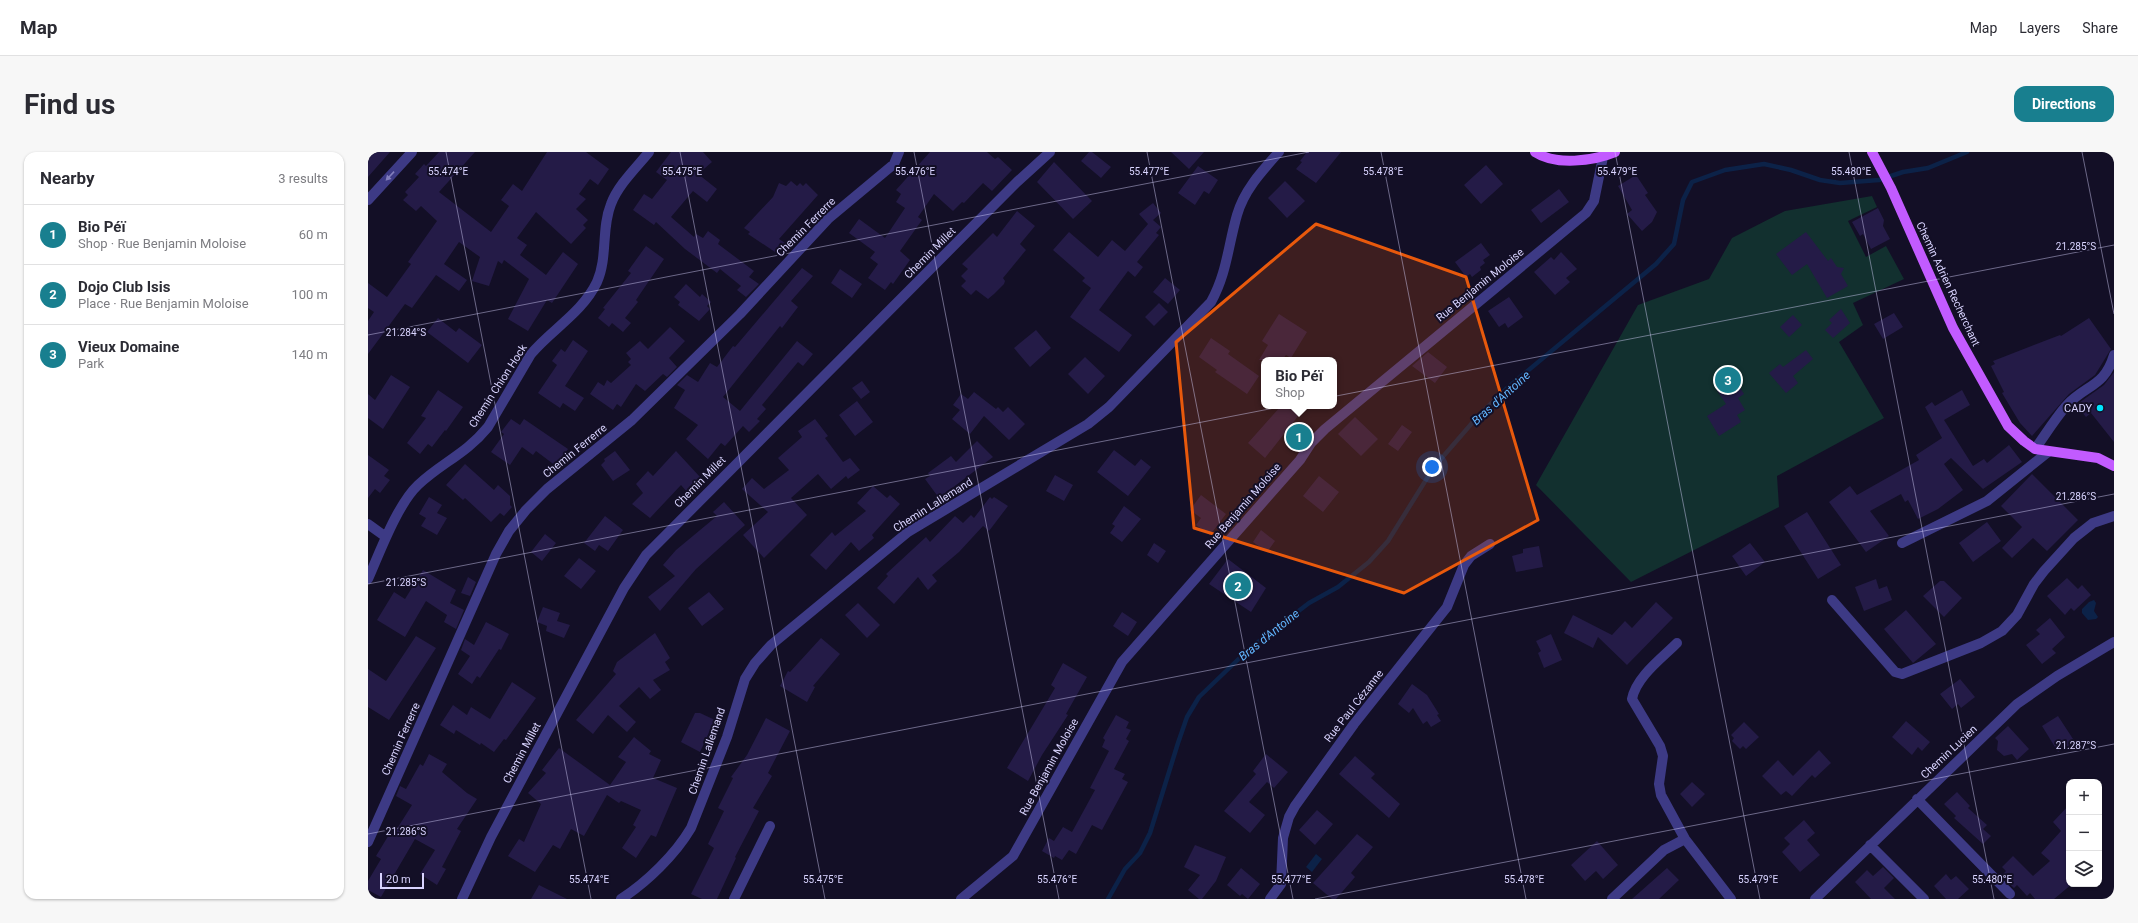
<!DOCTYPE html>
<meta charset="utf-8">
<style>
body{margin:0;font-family:Roboto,sans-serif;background:#f7f7f7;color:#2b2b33}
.controls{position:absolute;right:12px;bottom:12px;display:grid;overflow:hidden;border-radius:8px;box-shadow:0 1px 3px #0004}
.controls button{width:36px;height:36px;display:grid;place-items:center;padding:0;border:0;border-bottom:1px solid #e1e1e2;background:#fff;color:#2b2b33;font:20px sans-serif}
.scale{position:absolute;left:12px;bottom:10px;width:44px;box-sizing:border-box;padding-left:4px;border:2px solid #d9d4ff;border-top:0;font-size:11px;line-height:14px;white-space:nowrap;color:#d9d4ff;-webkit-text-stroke:3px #130f26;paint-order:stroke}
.you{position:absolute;left:1064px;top:315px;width:14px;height:14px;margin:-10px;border:3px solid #fff;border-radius:50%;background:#1a73e8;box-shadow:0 0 0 6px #1a73e833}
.badge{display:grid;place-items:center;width:26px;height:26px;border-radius:50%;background:#187f8f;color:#fff;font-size:13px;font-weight:700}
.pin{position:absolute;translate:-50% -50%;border:2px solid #fff;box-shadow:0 1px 4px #0006}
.popup{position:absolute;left:893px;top:205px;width:76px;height:52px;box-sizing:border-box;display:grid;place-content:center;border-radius:8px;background:#fff;filter:drop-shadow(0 1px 3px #0005);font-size:13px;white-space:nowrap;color:#7c7c81}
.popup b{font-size:15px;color:#2b2b33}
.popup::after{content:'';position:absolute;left:50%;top:100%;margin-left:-8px;border:8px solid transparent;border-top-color:#fff}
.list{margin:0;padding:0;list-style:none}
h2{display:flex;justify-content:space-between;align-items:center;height:52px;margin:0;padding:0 16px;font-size:17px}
h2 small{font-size:13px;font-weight:400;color:#7c7c81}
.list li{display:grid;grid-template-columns:26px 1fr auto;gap:12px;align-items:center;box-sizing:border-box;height:60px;padding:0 16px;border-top:1px solid #e1e1e2}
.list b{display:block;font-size:15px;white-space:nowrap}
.list p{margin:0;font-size:13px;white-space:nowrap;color:#7c7c81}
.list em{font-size:13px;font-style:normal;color:#7c7c81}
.icon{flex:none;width:22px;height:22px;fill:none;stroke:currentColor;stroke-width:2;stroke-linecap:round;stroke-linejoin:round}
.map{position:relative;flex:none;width:1746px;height:747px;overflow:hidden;border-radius:12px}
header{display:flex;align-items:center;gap:24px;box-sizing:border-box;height:56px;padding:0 20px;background:#fff;border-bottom:1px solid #e1e1e2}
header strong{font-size:19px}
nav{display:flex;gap:22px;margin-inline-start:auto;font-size:14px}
.intro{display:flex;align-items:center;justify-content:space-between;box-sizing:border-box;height:96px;padding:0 24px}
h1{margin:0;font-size:28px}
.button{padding:10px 18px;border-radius:12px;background:#187f8f;color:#fff;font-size:14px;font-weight:700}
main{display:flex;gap:24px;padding:0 24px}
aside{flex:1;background:#fff;border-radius:12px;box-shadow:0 1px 3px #0004}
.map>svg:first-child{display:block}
.green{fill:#12302f}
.water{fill:#0c2248}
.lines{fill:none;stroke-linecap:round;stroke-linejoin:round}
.stream{stroke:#0c2248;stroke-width:4.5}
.building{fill:#241b47}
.minor{stroke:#3d3a85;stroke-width:10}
.major{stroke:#c25bff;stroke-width:10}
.oneway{fill:#837fbc}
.marked{fill:#e8590c;fill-opacity:0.2;stroke:#e8590c;stroke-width:3;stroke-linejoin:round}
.ticks{fill:none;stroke:#d9d4ff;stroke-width:1;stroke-opacity:0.45}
.poi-dot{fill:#00e5ff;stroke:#130f26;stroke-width:1.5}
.labels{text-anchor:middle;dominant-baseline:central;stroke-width:4;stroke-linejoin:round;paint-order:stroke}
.street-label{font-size:11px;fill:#d9d4ff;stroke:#130f26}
.poi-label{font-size:11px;fill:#d9d4ff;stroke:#130f26;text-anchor:end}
.water-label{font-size:12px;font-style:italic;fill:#62b6ff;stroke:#130f26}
.ticks-label{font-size:10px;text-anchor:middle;fill:#d9d4ff;stroke:#130f26;stroke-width:4;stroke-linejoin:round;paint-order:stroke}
</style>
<header>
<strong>Map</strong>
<nav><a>Map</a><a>Layers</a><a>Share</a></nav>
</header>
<div class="intro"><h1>Find us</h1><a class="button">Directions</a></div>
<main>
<aside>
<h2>Nearby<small>3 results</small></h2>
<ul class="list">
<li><span class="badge">1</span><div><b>Bio Péï</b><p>Shop · Rue Benjamin Moloise</p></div><em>60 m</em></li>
<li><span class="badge">2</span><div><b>Dojo Club Isis</b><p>Place · Rue Benjamin Moloise</p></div><em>100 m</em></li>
<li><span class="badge">3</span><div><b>Vieux Domaine</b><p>Park</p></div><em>140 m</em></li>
</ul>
</aside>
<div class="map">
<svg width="1746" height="747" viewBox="0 0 1746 747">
<rect width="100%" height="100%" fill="#130f26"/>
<path class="green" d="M1504,44L1509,55L1480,69L1498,105L1518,94L1536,127L1485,151L1495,173L1471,190L1516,266L1409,324L1411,355L1263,430L1168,333L1270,153L1341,127L1364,86L1417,59Z"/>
<path class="water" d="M1726,448L1728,451L1726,459L1730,465L1728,467L1720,468L1714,461V457L1721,450Z
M948,702L954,707L944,720L938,715Z"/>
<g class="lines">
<path class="stream" d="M740,747L757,717L772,701L782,681L810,591L819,565L831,545L881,497L941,451L970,435L1001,410L1020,389L1066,315L1111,263L1139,236L1288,112L1306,92L1315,48L1324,30L1357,18L1396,12L1423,18L1452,28L1472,31L1511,28L1535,20L1560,16L1599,0"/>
</g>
<path class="building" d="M0,0H22L0,25Z
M71,0H107L71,40L123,80L141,54L133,48L145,32L154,39L179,0H218L241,17L230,33L222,27L211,42L218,47L208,57L220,68L215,73L218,76L203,92L168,60L149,86L159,93L152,103L178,123L195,100L210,112L184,151L179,148L160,179L140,167L161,127L136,108L134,112L130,109L121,134L104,129L112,105L91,90L76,112L99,128L91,139L68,123L44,156L37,152L0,202V169L6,160L0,156V131L19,145L43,112L40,110L69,69L53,54L48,59L35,48L40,43L37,40L51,25L47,22L56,12L58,14Z
M303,0H335L344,10L330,22L349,37L339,50L325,39L303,65L326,85L328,82L335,86L340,79L352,88L350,92L386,119L381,125L391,132L378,145L369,138L373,134L352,117L349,121L317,97L288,70L286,73L265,58L276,42L284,47L299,28L288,20Z
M562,0H619L627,7L630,5L644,18L624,39L615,31L596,51L594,50L585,59L566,42L550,65L554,68L532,99L542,108L525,132L523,130L517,138L500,126L510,112L502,106L507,100L481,81L491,67L517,86L537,56L528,50L533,42L528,38Z
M721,0H724L743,15L733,26L713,9Z
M803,0H836L821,17Z
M939,0H973L948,31L928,17L934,10L932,9Z
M686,10L724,49L705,67L669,30Z
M1118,13L1135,32L1113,52L1096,33Z
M830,14L850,28L841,42L836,39L827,53L810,41Z
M1268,23L1280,41L1277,43L1289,60L1284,70L1274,79L1259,62L1264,58L1250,34Z
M423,29L429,34L432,31L435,34L438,31L450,43L411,87L417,91L410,102L380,82L382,80L376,76L405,45L411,31L418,34Z
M917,29L937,49L919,66L900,46Z
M1191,37L1201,50L1173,71L1163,58Z
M785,51L793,61L785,68L793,75L788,81L791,83L769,110L775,115L767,125L760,119L731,158L764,183L751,200L702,165L723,136L714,129L717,126L685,98L701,80L730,105L744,88L757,99L780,72L771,62Z
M1510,56L1516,68L1515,74L1522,87L1503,97L1495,82L1492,84L1484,70Z
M649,59L667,74L652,92L658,98L635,126L637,129L636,132L626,142L620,147L608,138L603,143L593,134L598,129L593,124L600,117L594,112L625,81L629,85Z
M1438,80L1460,109L1463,106L1469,115L1476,116L1473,122L1480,134L1459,146L1439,112L1424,123L1408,102Z
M1113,91L1122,103L1115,108L1117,111L1112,115L1113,118L1104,125L1102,122L1098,125L1087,110Z
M278,94L296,107L268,148L270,150L257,166L263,171L255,180L244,171L241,175L230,166L237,157L235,156L263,121L260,119Z
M1193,100L1209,117L1198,126L1202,130L1187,143L1166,120L1183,105L1186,108Z
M434,116L445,124L423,149L430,155L414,176L412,174L355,245L372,259L429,189L445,202L435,214L430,210L394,253L398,257L389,267L392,269L381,280L375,274L357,294L353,291L340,307L318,287L330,273L306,256L317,238L309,233L319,223L330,230L342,211L349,215L365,194L367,195Z
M472,117L494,132L484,146L463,131Z
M797,126L812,138L800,152L785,140Z
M318,132L332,145L334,142L343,150L339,154L342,157L331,169L310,153L312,150L306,145Z
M1141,145L1155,165L1140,176L1137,171L1131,175L1120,159Z
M791,151L800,160L786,174L777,165Z
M1473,157L1482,171L1465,186L1457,178L1464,171L1461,168Z
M1526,161L1535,175L1515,187L1506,172Z
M911,162L939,180L923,206L918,203L914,208H891L900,193L894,189Z
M1425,163L1434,173L1421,185L1412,175Z
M70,166L88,180L91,176L114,193L100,211L59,180Z
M1721,166L1743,197L1727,223L1701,242L1664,284L1652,271L1634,241L1636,240L1623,214L1627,212L1625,209L1692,183L1693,184Z
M302,175L317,189L301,206L309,215L299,225L295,222L277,239L268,232L253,255L249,252L245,258L222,242L230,230L236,234L239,228L243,231L263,213L260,210L263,207L258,201L272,189L280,197Z
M668,178L683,196L662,215L646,196Z
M843,186L862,199L860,202L891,224L879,242L847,220L849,218L831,205Z
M205,188L220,199L197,234L216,246L207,259L195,251L192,256L170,241L189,213L184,209L193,197L197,200Z
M1438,198L1445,207L1425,224L1430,231L1418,241L1401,221L1412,212L1415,215Z
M1060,200L1079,215L1067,231L1044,214Z
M717,205L737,224L720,242L700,222Z
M1746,220V290L1723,261L1718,265L1708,253L1736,233Z
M23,223L42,235L15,277L0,266V242L7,248Z
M1359,226L1367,228L1376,242L1370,246L1377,258L1369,263L1373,270L1351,284L1339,264L1358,252L1348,237L1349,231Z
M494,229L502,240L493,247L484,236Z
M70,238L95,255L78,279L77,278L64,295L60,292L52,302L39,291L58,266L53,264Z
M1594,238L1602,253L1576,268L1605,314L1616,307L1619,311L1641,293L1654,310L1615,337L1583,306L1576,312L1595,338L1570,357L1550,367L1540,348L1537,350L1533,342L1502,359L1521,384L1498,400L1461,350L1482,334L1489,343L1551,308L1548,303L1574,286L1557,255L1564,250L1567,254Z
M606,240L628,257L630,255L635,260L640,255L657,272L641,288L616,264L602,282L584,267L592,258L585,253L593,242L600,247Z
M489,249L505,270L487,284L471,263Z
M913,254H938L897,306L880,291Z
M987,265L1010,287L993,304L970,282Z
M143,267L152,273L156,267L200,297L188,314L168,299L165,303L154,295L142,313L123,300L136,282L133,280Z
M447,267L460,284L457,286L475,310L482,306L492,318L480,327L478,324L463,337L450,322L423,346L439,363L396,406L375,383L400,360L374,337L384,326L396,337L421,318L410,306L434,285L430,279Z
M1034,273L1044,280L1030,299L1020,292Z
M609,289L625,305L571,346L557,327L562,324L560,321L583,304L588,310Z
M746,298L767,314L773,307L783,315L760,344L729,320Z
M247,299L262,318L245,329L233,313L237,309L236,307Z
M308,299L332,325L319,340L313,333L282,366L264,352L275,341L268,332L280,319L285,324Z
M0,303L21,318L16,324L22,328L12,341L7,337L0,346Z
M97,312L126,338L130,333L142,344V353L144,355L136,364L132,361L123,370L97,346L95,348L78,333Z
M1664,322L1710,368L1679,399L1665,386L1644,406L1634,396L1654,375L1633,354Z
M687,323L705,333L696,349L678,339Z
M951,324L971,340L955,360L935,344Z
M505,334L519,346L522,343L532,352L504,383L506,386L491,399L483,390L458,418L442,403L464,380L467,384L498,359L489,351Z
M833,343L858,362L842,383L828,373L833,366L822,358Z
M61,345L74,353L69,361L79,366L69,383L53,374L58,366L51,362Z
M622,345L624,347L626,345L640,354L621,379L615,374L591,400L564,423L569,429L560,438L550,425L526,452L509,436L520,424L518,422L558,385L562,390L587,364L595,371L603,363L606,366Z
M356,350L377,373L328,417L292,459L280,445L307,424L295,413L308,398L349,364L345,360Z
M756,354L773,367L754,390L742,381L747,374L744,372Z
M1439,360L1473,413L1450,427L1416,374Z
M237,364L255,378L240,399L231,393L227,399L216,391Z
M1619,370L1633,389L1605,410L1591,391Z
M893,378L907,389L899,400L885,390Z
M177,382L188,391L174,409L163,400Z
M786,391L798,399L790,411L779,403Z
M1382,391L1397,410L1378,424L1364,404Z
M1171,394L1175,415L1148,420L1144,404L1155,401V397Z
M211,406L228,419L213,437L196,424Z
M860,407L898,436L883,460L841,432Z
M55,418L88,438L82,451L96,458L88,477L76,470L79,463L58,449L37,485L9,468L26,440L37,447Z
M100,425L108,430L102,444L93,441Z
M1699,426L1710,437L1714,433L1723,443L1706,459L1703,456L1697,463L1679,444Z
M1508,427L1511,437L1519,434L1524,448L1496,459L1487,435Z
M1572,429H1576L1594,446L1576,465L1555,444Z
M341,440L356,457L334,474L320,456Z
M1288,450L1305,466L1259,513L1230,485L1225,496L1196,481L1205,463L1244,483L1257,469L1264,476Z
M490,451L512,473L499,486L477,463Z
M175,455L192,461L189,469L202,473L196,486L178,479L179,474L169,470Z
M1538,458L1568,492L1545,511L1516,477Z
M754,460L769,470L760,484L745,474Z
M1682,466L1697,485L1684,497L1688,501L1674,512L1658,493L1672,482L1668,478Z
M118,470L141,482L133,498L131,497L112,526L109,524L104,532L90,522L102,504L93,498L97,487L106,493Z
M287,481L302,506L297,510L302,518L285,528L293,538L282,547L271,535L251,554L268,570L259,580L240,563L225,582L208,568L248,522L245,519L249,510Z
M1183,482L1194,508L1176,516L1170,501L1173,499L1168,489Z
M48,484L68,496L21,568L0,555V517L18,529Z
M453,486L472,502L445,534L447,535L439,550L412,534L420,519L422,520Z
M695,511L719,525L698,562L700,563L674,603L660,629L639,616L687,536L683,533Z
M1592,527L1607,545L1593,556L1590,552L1584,557L1572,542Z
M144,530L168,546L138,588L136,587L126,600L113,591L112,593L88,578L86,582L72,573L85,553L99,563L103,555L122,567Z
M1044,532L1059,543L1071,562L1069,563L1073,569L1063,575L1059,569L1055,572L1045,556L1041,561L1030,552Z
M327,561H332L347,568L332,600L313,590Z
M748,563L761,570L758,576L763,578L758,587L761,589L746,617L757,622L754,627L760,630L734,678L724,673L708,702L701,698L694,708L687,704L686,706L674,699L681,686L686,689L695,675L704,680L727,638L722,636L741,599L734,595L737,588L735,586Z
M1690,564L1707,590L1690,600L1674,574Z
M398,566L422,579L400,621L404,624L385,656L391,659L367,705L368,706L349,747H334L323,742L346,696L340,692L356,659L350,656L365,626L363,625L379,603Z
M1538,569L1562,590L1554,599L1550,595L1544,603L1524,585Z
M1376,570L1391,585L1378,597L1375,594L1372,597L1364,589L1366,586L1363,583Z
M1640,574L1661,597L1649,608L1644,602L1636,604L1629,598L1630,589L1627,586Z
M266,585L283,599L281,602L293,608L285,626L309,636L288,685L283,683L268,706L254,696L268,675L265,673L273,658L253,649L251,651L239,643L216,684L203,677L192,697L185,693L167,720L140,704L151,687L156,690L173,652L160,641L178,621L174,618L191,596L242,633L258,610L250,605Z
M1451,598L1463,611L1447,626L1444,623L1424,644L1418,639L1413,643L1394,624L1410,608L1425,624Z
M61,602L79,612L74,620L99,641L109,647L89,677L93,679L74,715L78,717L69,733L52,722L67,698L47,687L13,745L0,738V729L13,707L8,704L22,681L25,683L44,653L28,644L32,634L38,637L52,612L55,614Z
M898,602L920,620L906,636L899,630L881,650L897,663L882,681L856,659L888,622L885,619Z
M987,604L1007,622L1003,626L1032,652L1021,666L971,622Z
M1324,630L1337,642L1324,655L1312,642Z
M1589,640L1602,654L1600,656L1619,673L1615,677L1623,684L1615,692L1586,666L1588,664L1576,652Z
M1701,653V732H1704L1686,747H1667L1662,741L1659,744L1649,733L1646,736L1633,724L1638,719L1634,715L1645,704L1665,724L1682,709L1673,701L1693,679L1685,670Z
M949,658L965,672L947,693L931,678Z
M1436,668L1447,681L1439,688L1452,703L1432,720L1414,700L1422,692L1416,686Z
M989,682L1005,695L983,721L987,725L968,747H964L945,731Z
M1229,689L1250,713L1235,727L1228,719L1217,729L1203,713Z
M827,693L858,705L848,729L834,747H831L820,738L832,723L816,715Z
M1515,715L1526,726L1516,736L1527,747H1503L1487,730L1499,718L1505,724Z
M873,716L892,732L880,747L874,742L872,744L859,733Z
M1299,716L1311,728L1291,747H1264Z
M1578,722L1583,728L1588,724L1601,737L1590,747H1578L1566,734Z
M171,733L199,747H163Z"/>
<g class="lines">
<path class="minor" d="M0,48L44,0
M1667,297C1677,283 1687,267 1698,254C1718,232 1736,236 1746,203
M0,372L18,385
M1534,391L1619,349L1680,300
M0,427C12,400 29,353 50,333C73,311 98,302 120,275L163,202C184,177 214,161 229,130C240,105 233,77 243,52C250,33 268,16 281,0
M1464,448L1527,520L1534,522L1613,491L1634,479L1649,463L1666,432L1676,419L1706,386L1725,371L1746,364
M1309,491C1294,506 1268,525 1264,547L1292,594L1295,604L1291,632L1293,643L1317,687L1363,747
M1549,647L1642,742
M0,690L128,402L141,379L158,358L179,337L264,268L372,162L460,67L526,12L531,0
M1502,693L1556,747
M94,747L123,685L256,436L278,403L649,30L682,0
M253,747C279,730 307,703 323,676L359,585L377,527L387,511L403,493L540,380L720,272L741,255L843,150C859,121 860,94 869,63C876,38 894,19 911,0
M366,747L402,674
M593,747L645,704L754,510L932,308L943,291L957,277L1218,61L1226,49L1235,5
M902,747L913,732L915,686L921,665L927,654L986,572L1079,455L1096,413L1103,404L1122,392
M1244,747L1296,698L1317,687
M1447,747L1649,552L1689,524L1746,490"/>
<path class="major" d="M1167,0C1188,14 1225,9 1247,0
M1504,0L1523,36L1585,176L1640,274L1656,289L1667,297L1730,306L1746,314"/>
</g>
<defs><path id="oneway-solid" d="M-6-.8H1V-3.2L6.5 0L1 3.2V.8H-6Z"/></defs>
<use class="oneway" href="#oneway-solid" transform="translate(22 24) rotate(133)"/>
<path class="marked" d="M948,72L1098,125L1170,368L1036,441L826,376L808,190Z"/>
<path class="ticks" d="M78,0L223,747M312,0L457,747M546,0L691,747M779,0L925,747M1013,0L1158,747M1247,0L1392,747M1481,0L1626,747M1714,0L1746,162M0,183L941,0M0,432L1746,93M0,682L1746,342M947,747L1746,592"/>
<circle class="poi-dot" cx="1732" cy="256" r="4"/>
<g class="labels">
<g class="street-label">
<text transform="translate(438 75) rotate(-45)">Chemin Ferrerre</text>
<text transform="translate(562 101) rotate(-45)">Chemin Millet</text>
<text transform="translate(1580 132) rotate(65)">Chemin Adrien Recherchant</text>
<text transform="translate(1112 133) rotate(-39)">Rue Benjamin Moloise</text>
<text transform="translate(130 234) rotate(-57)">Chemin Chion Hock</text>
<text transform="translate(207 299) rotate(-39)">Chemin Ferrerre</text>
<text transform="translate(332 330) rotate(-45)">Chemin Millet</text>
<text transform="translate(565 353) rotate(-32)">Chemin Lallemand</text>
<text transform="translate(875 354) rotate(-49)">Rue Benjamin Moloise</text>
<text transform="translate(986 554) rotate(-52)">Rue Paul Cézanne</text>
<text transform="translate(33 587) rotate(-66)">Chemin Ferrerre</text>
<text transform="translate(339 599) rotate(-71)">Chemin Lallemand</text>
<text transform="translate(1581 600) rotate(-43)">Chemin Lucien</text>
<text transform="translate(154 601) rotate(-62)">Chemin Millet</text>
<text transform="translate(681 615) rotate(-61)">Rue Benjamin Moloise</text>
</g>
<g class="poi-label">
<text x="1724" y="256">CADY</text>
</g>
<g class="water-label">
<text transform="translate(1133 246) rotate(-42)">Bras d'Antoine</text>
<text transform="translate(901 483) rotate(-39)">Bras d'Antoine</text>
</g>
</g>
<g class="ticks-label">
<text x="80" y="23">55.474°E</text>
<text x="547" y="23">55.476°E</text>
<text x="1015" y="23">55.478°E</text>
<text x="1249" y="23">55.479°E</text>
<text x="1483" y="23">55.480°E</text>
<text x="314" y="23">55.475°E</text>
<text x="781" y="23">55.477°E</text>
<text x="1708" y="98">21.285°S</text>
<text x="38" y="184">21.284°S</text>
<text x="1708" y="348">21.286°S</text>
<text x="38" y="434">21.285°S</text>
<text x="1708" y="597">21.287°S</text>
<text x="38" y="683">21.286°S</text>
<text x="221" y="731">55.474°E</text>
<text x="455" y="731">55.475°E</text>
<text x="689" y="731">55.476°E</text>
<text x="923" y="731">55.477°E</text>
<text x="1156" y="731">55.478°E</text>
<text x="1390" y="731">55.479°E</text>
<text x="1624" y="731">55.480°E</text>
</g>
</svg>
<div class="controls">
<button>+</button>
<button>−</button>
<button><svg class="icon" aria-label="layers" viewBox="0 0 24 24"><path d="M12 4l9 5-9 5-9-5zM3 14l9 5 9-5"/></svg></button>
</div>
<div class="scale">20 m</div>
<div class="you"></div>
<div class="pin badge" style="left:931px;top:285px">1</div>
<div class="popup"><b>Bio Péï</b>Shop</div>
<div class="pin badge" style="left:870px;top:434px">2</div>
<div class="pin badge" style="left:1360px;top:228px">3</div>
</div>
</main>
